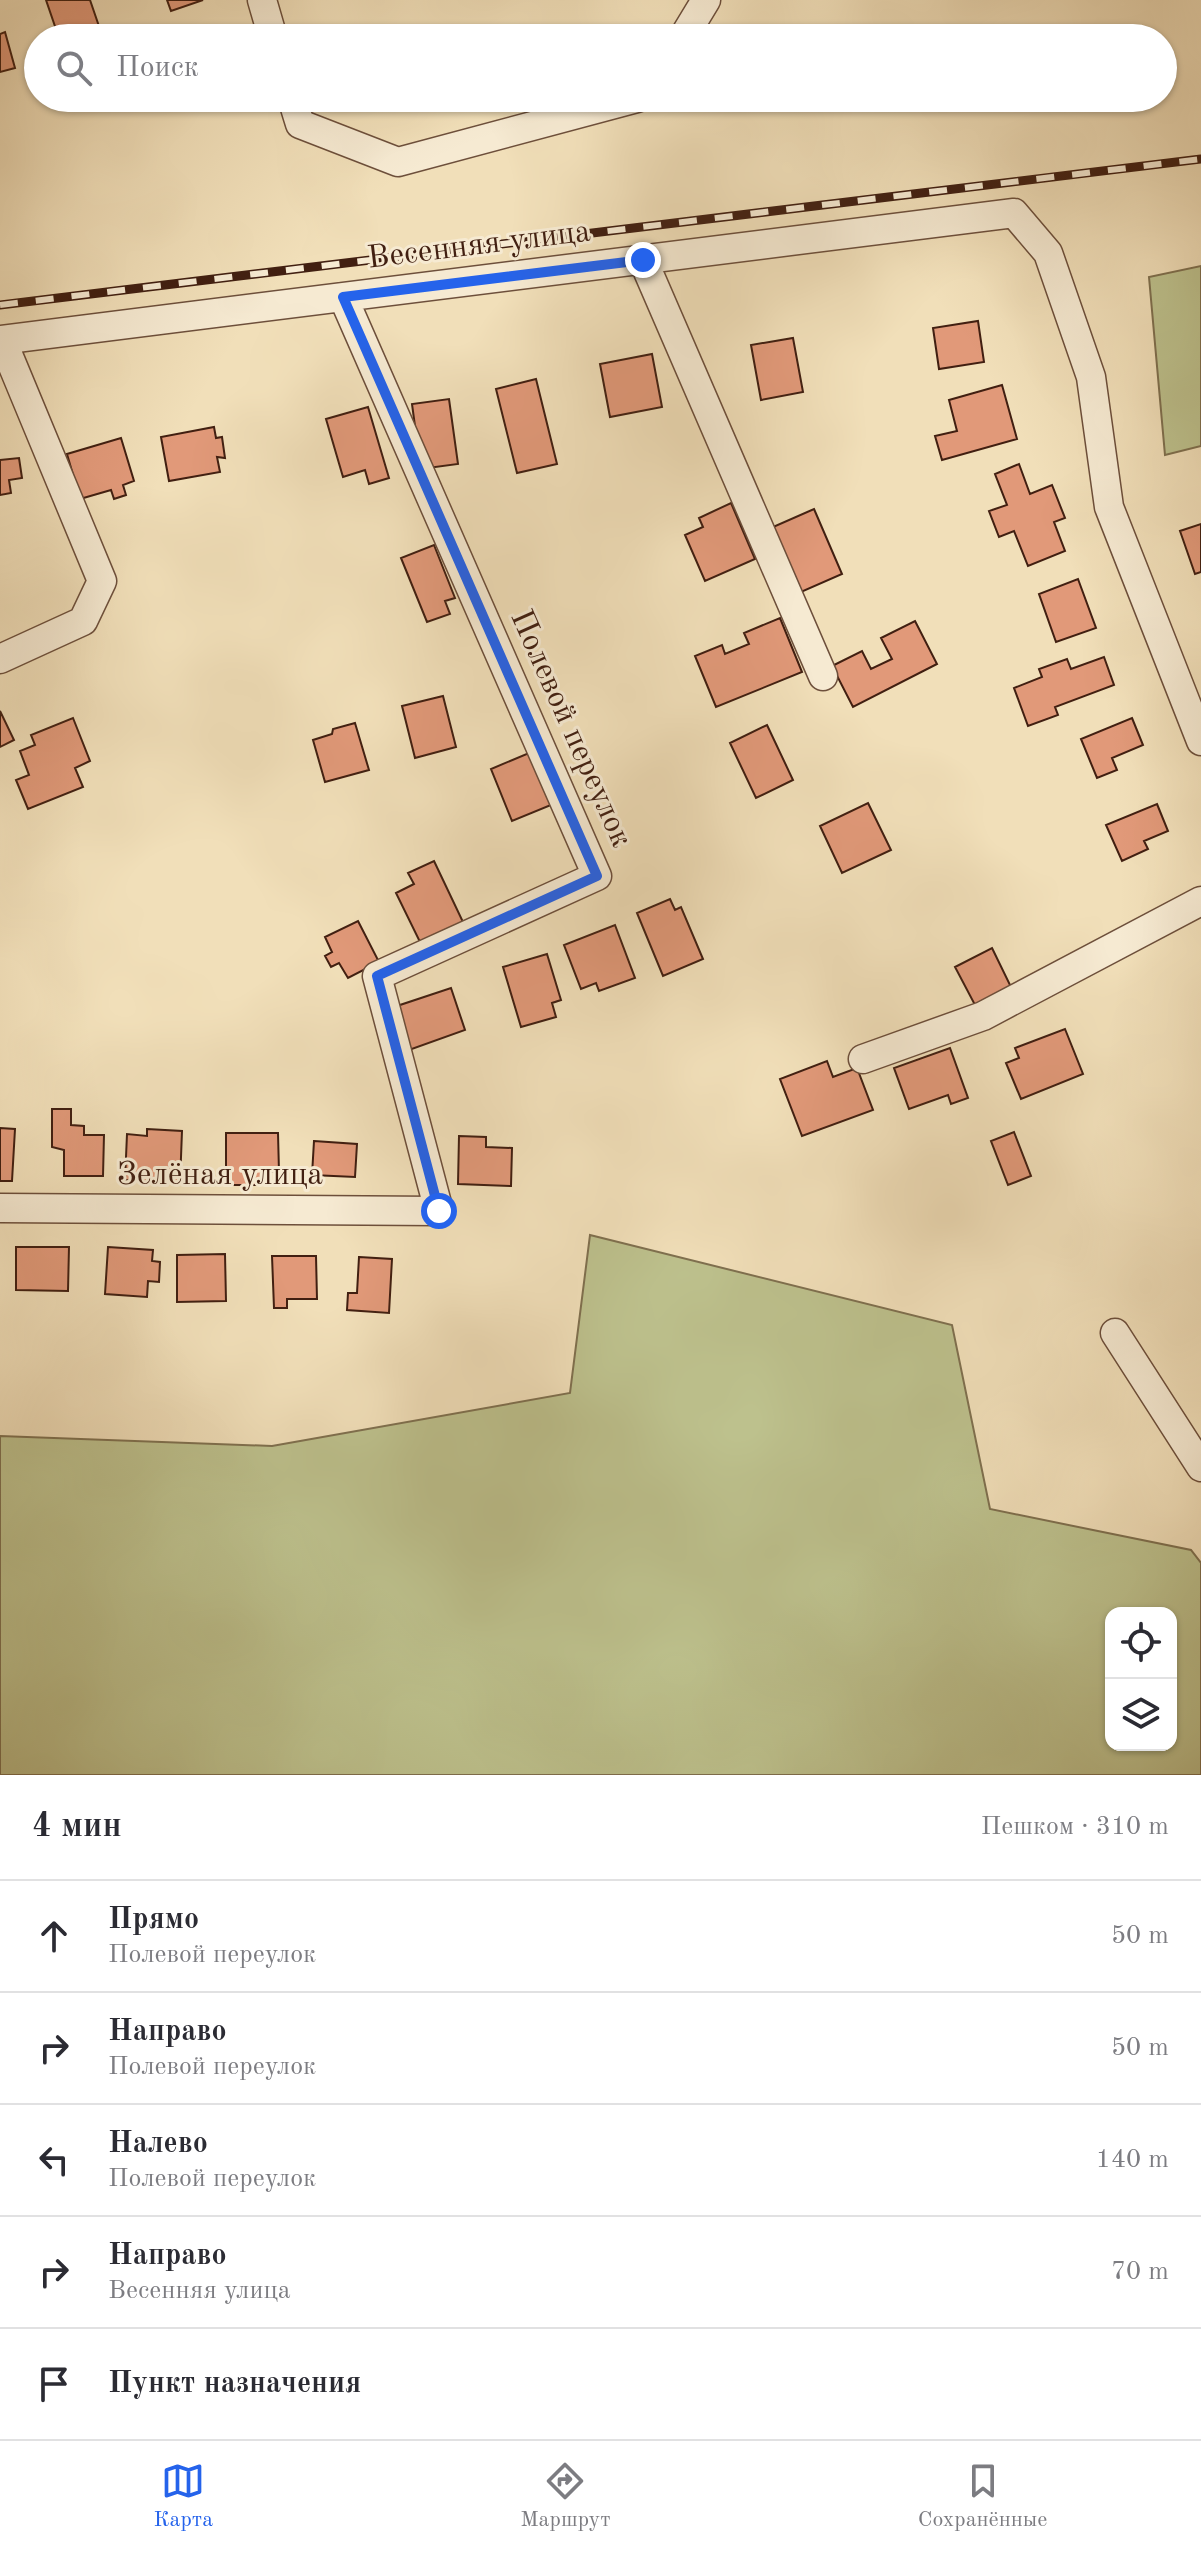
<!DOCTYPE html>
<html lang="ru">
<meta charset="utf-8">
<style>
body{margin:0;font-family:"Old Standard TT",serif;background:#f2f2f3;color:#2b2b33}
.controls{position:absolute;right:24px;bottom:24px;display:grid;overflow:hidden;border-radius:16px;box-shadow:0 2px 6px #0004}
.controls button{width:72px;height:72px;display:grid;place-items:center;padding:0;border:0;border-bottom:2px solid #e1e1e2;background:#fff;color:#2b2b33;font:40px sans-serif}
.stop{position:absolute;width:24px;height:24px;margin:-18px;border:6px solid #2563eb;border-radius:50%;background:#fff}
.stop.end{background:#2563eb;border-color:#fff;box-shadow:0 2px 8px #0008}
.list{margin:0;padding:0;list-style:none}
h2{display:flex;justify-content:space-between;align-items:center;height:104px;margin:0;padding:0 32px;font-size:34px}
h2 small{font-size:26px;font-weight:400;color:#7c7c81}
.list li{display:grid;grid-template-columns:52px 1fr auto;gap:24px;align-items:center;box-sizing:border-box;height:112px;padding:0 32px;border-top:2px solid #e1e1e2}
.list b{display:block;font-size:30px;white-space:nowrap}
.list p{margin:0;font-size:26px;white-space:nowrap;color:#7c7c81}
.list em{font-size:26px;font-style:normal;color:#7c7c81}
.icon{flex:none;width:44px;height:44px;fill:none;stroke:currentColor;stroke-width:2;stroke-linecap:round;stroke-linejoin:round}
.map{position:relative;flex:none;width:1201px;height:1775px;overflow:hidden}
.search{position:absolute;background:#fff;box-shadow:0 2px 6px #0004;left:24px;right:24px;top:24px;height:88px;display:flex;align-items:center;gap:20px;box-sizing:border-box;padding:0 28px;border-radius:44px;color:#7c7c81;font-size:30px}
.sheet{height:664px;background:#fff}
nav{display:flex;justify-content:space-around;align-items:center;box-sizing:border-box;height:112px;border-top:2px solid #e1e1e2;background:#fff;font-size:22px;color:#7c7c81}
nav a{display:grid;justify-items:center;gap:4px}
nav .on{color:#2563eb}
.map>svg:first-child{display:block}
.green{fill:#bdc18d;stroke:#7f704f;stroke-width:2;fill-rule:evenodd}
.building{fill:#e19979;stroke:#411f11;stroke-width:2}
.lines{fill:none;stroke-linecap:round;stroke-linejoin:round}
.street-casing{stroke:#6d4f3b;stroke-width:31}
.street{stroke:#f6ead2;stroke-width:28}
.rail-casing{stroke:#411f11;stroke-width:9}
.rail{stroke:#f6ead2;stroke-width:6;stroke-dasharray:18;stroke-linecap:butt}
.route{stroke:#2563eb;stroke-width:10}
.labels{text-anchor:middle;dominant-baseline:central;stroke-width:6;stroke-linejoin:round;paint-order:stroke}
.street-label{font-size:32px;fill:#411f11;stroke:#f6ead2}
</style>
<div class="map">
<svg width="1201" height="1775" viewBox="0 0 1201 1775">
<rect width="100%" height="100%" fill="#f1dfb9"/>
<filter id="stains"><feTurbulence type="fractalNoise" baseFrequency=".0025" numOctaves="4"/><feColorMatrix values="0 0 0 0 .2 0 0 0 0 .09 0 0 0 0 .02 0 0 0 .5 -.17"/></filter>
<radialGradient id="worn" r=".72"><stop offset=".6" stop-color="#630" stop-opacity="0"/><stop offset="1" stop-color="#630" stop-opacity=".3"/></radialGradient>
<path class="green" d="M1201,266V446L1165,455L1149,277Z
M590,1235L952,1325L990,1509L1191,1550L1201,1563V1775H0V1436L272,1446L570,1393ZM1111,1613H1171V1745H1111Z"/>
<path class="building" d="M46,0H90L103,38H59Z
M167,0H203L171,11Z
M5,32L15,68L0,72V34Z
M978,321L984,362L939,369L933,328Z
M793,338L803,392L761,400L751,345Z
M652,354L662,407L610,417L600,364Z
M536,379L557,464L517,473L496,389Z
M1002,385L1017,439L942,460L935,436L957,431L949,400Z
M449,399L458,464L428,468L419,456L412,404Z
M368,407L389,478L369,484L365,470L343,477L326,419Z
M214,427L216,438L222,437L225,458L217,457L220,472L169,481L161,437Z
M121,438L134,481L123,485L126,495L114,499L111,490L80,499L67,454Z
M19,458L22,478L9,480L11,493L0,495V460Z
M1019,464L1030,494L1052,485L1065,518L1054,522L1065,551L1028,566L1014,531L999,537L989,511L1007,505L995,474Z
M731,503L755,559L705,581L685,535L703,527L699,518Z
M814,509L842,574L801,592L773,527Z
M1201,524V572L1195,574L1180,531Z
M434,545L455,598L445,601L450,614L427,622L401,558Z
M1078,579L1096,628L1056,642L1039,594Z
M780,618L802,672L716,707L695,656L722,645L725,654L749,644L744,633Z
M915,621L937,664L853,707L832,666L862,651L871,669L892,659L881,638Z
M1104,657L1114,685L1055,707L1058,715L1028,726L1014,688L1042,677L1039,669L1067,659L1071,669Z
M443,696L456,747L415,758L402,706Z
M0,711L14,740L0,747Z
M73,718L90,761L75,768L83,787L28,809L16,780L29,775L20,751L35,745L31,735Z
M1132,718L1143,745L1112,758L1117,770L1097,778L1081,739Z
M355,723L369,770L325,782L313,740L332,734L333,729Z
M767,725L793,780L756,798L730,743Z
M529,753L551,805L512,821L491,769Z
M868,803L891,850L842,873L820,826Z
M1157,804L1168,831L1144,841L1148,849L1122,861L1106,825Z
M434,861L463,922L420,942L396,893L414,884L408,873Z
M670,899L675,910L681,907L703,959L663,976L637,913Z
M358,921L379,962L348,978L339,963L331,967L325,956L332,952L325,937Z
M615,925L635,978L599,991L596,983L581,989L564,945Z
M992,948L1011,987L975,1005L955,967Z
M547,954L561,1000L552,1003L556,1017L521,1027L503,967Z
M451,988L465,1030L409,1050L394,1007Z
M1065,1029L1083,1074L1021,1099L1006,1063L1019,1058L1015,1048Z
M950,1048L968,1098L951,1104L948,1095L909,1109L894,1068Z
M827,1061L833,1077L857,1068L873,1110L802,1136L780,1079Z
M52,1109H71V1125L84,1126V1135H104L103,1176H64V1150L52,1147Z
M0,1128L15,1129L12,1181H0Z
M147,1129L182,1131L180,1183L125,1180L127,1134L147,1136Z
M1014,1132L1031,1176L1008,1185L991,1141Z
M226,1133H278L279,1172H266L265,1185H226Z
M459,1136L486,1137V1147L512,1148L511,1186L458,1184Z
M314,1141L357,1144L355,1177L312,1175Z
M16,1247H69L68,1291L16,1290Z
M108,1247L153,1250L152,1261L160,1262L159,1282L148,1281L147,1297L105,1294Z
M225,1254L226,1301L177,1302V1255Z
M272,1256H316L317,1299H287V1308H274Z
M359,1257L392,1259L389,1313L347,1310L348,1293H357Z"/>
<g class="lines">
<defs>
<path id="street" d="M262,0L273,38
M683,38L706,0
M292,98L300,124L398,162L637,98
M643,260L823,676
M0,340L1014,213L1048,253L1091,377L1109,507L1201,741
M0,659L83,621L102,581L2,340
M863,1059L983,1016L1201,901
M0,1208L439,1211L377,976L597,876L343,297
M1115,1333L1201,1467"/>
</defs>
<use href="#street" class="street-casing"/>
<use href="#street" class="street"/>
<defs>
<path id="rail" d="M0,305L1201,159"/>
</defs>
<use href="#rail" class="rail-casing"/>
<use href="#rail" class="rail"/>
</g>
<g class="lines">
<path class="route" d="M439,1211L377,976L597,876L343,297L643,260"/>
</g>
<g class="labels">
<g class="street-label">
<text transform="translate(479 246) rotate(-7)">Весенняя улица</text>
<text transform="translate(570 729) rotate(66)">Полевой переулок</text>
<text x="220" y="1176">Зелёная улица</text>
</g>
</g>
<rect width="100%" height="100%" filter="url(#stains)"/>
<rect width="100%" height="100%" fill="url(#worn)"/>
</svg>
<div class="controls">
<button><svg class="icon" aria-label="locate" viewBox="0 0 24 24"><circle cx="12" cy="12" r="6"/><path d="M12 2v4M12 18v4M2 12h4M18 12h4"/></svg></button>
<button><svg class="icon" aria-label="layers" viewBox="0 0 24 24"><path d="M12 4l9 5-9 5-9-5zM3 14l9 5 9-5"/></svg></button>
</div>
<div class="stop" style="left:439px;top:1211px"></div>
<div class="stop end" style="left:643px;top:260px"></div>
<div class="search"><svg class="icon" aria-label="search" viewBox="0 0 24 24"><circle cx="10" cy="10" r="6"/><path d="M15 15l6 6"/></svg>Поиск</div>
</div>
<section class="sheet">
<h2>4 мин<small>Пешком · 310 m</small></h2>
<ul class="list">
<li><svg class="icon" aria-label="ahead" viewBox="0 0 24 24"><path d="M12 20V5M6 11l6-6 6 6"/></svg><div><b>Прямо</b><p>Полевой переулок</p></div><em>50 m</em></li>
<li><svg class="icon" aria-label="right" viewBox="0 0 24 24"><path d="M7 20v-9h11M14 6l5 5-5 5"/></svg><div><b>Направо</b><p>Полевой переулок</p></div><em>50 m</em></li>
<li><svg class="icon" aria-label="left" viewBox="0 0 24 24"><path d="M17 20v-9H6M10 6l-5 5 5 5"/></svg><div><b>Налево</b><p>Полевой переулок</p></div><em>140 m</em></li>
<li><svg class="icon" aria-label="right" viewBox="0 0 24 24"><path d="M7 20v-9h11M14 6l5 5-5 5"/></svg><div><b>Направо</b><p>Весенняя улица</p></div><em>70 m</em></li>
<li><svg class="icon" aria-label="arrive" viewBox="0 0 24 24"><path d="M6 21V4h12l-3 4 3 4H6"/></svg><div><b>Пункт назначения</b></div></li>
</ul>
</section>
<nav>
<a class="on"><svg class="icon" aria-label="map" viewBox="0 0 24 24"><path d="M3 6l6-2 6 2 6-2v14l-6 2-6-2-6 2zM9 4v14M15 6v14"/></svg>Карта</a>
<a><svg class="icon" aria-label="directions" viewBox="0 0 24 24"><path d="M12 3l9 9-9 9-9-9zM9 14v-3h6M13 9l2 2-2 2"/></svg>Маршрут</a>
<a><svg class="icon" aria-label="saved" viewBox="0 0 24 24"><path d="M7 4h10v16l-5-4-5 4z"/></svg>Сохранённые</a>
</nav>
